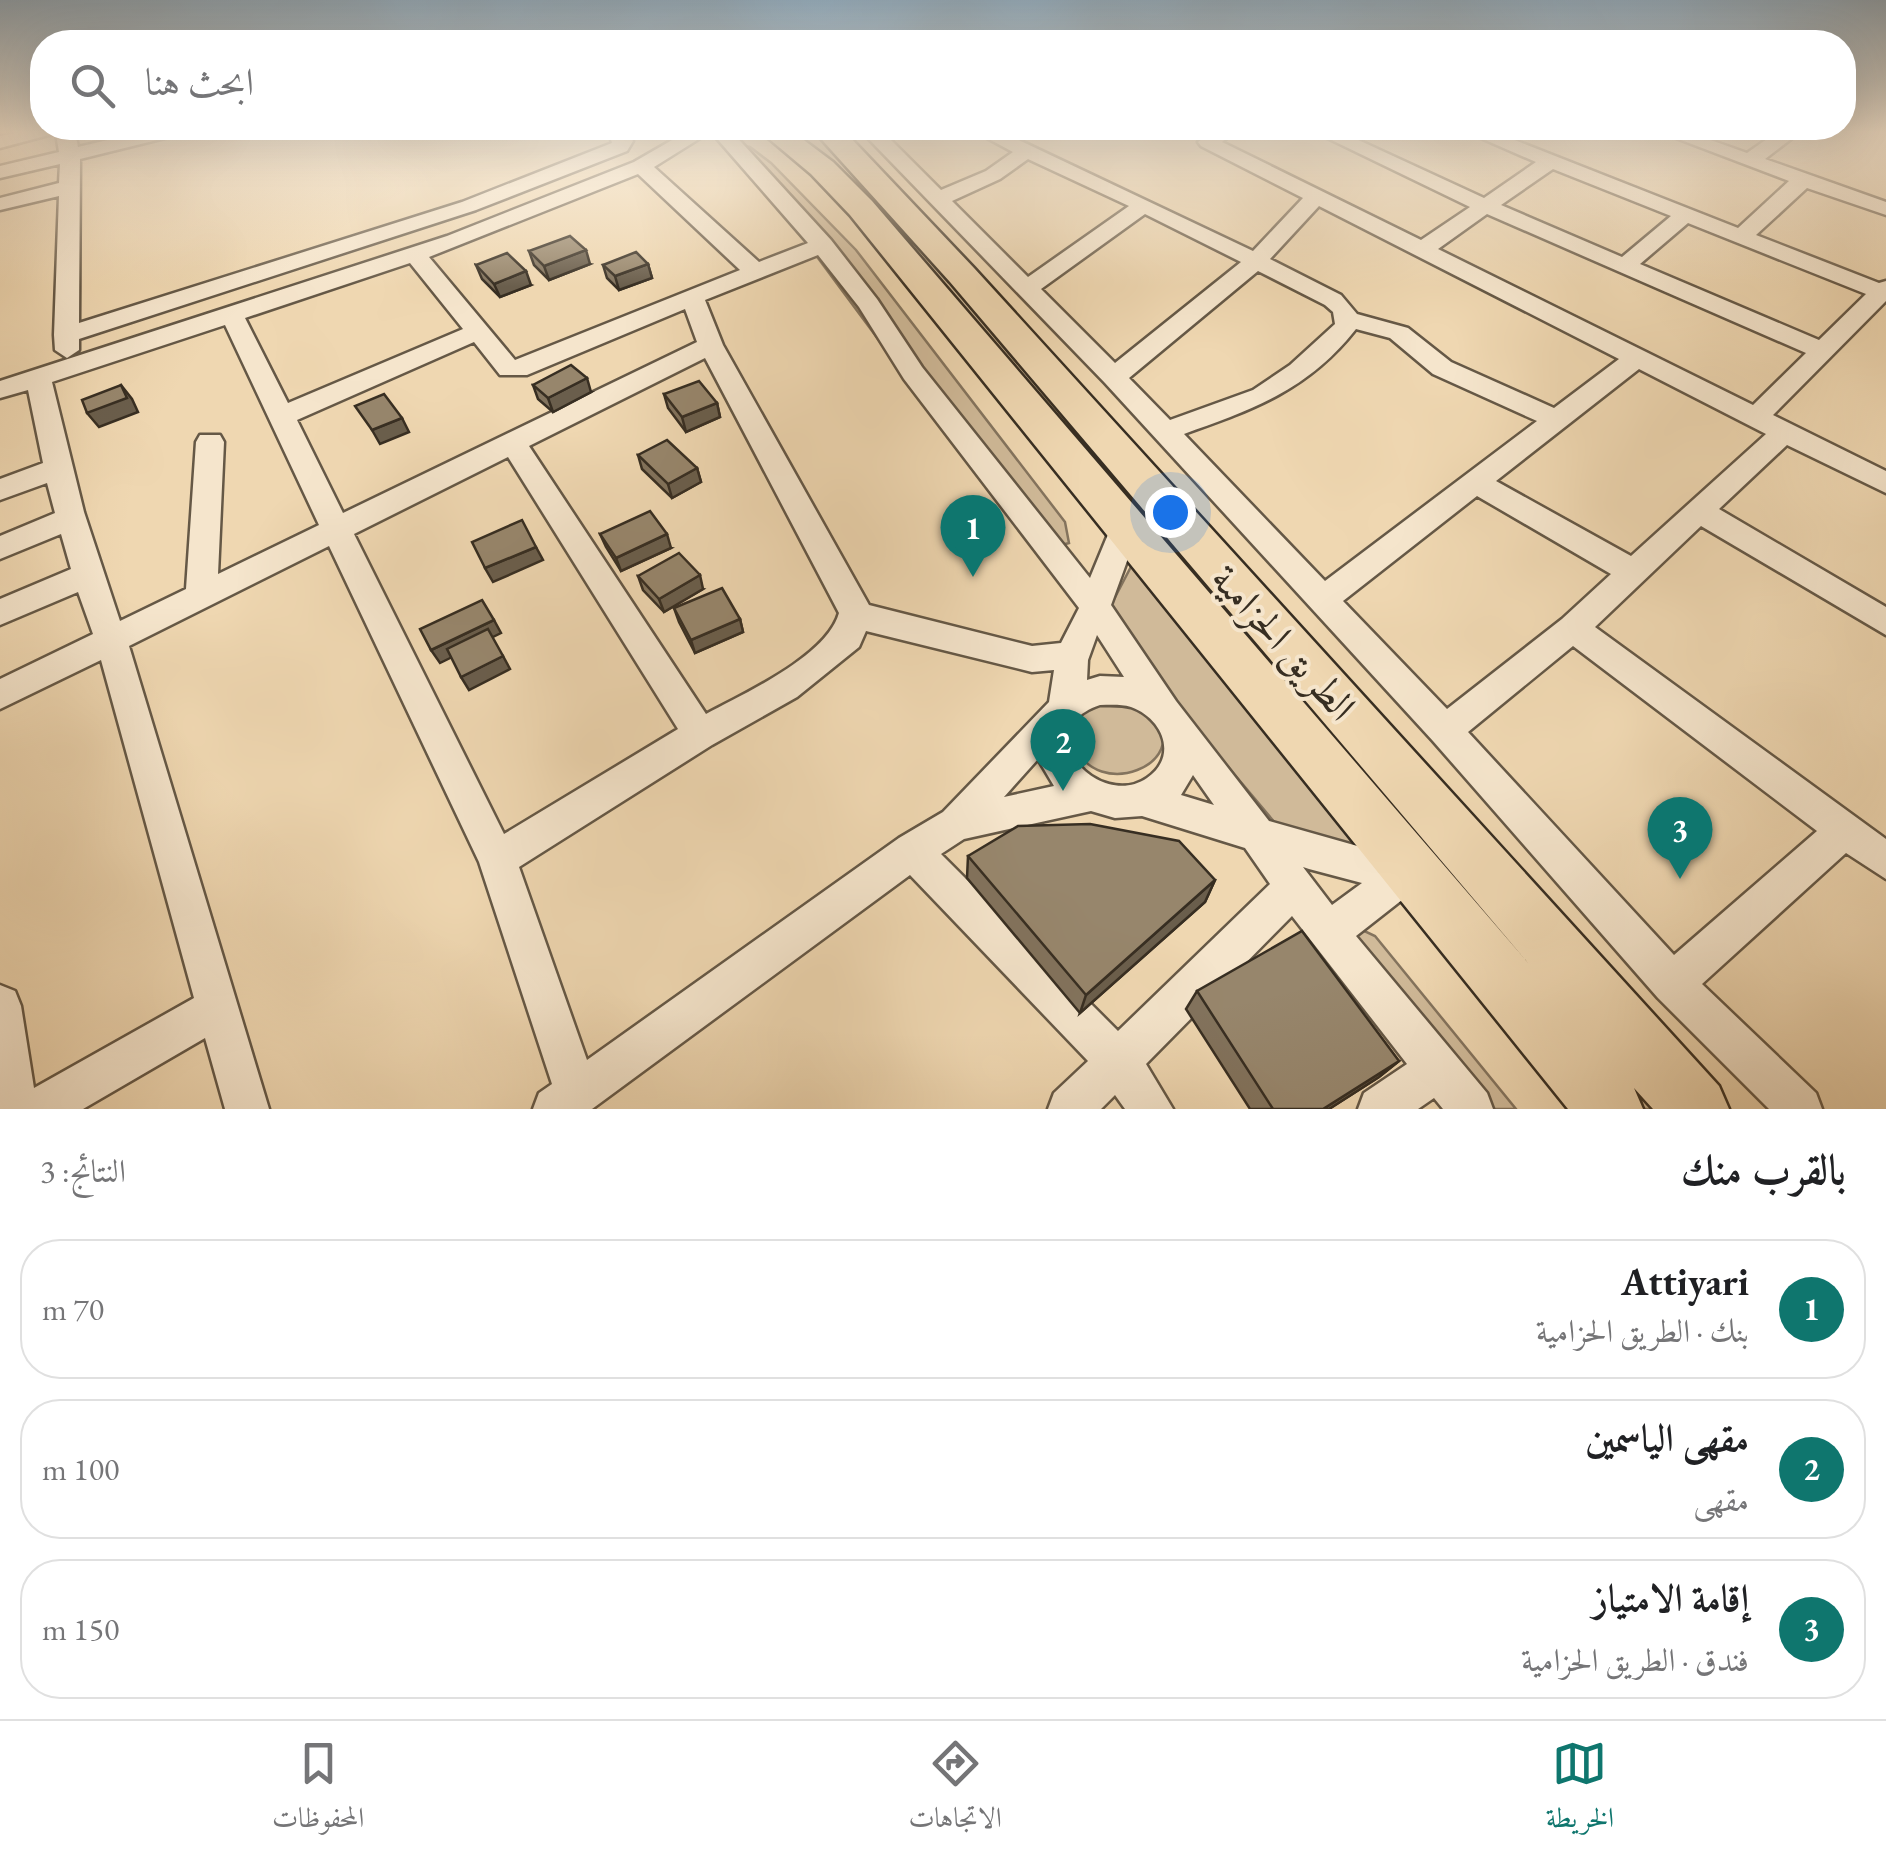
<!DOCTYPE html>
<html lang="ar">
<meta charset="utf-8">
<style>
body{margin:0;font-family:"EB Garamond",Amiri,serif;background:#f6f6f6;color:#202124;direction:rtl}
.you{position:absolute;left:1170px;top:512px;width:35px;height:35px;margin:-25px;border:8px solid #fff;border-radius:50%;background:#1a73e8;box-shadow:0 0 0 15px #1a73e833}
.badge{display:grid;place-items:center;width:65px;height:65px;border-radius:50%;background:#0f766e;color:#fff;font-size:32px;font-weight:700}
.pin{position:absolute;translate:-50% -82px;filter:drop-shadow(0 2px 5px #0008)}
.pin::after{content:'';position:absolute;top:52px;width:35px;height:30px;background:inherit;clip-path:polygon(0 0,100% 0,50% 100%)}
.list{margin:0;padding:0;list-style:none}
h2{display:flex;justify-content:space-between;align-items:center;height:130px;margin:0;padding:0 40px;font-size:42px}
h2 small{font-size:32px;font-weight:400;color:#757577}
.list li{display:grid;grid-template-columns:65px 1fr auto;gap:30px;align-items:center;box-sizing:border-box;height:140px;margin:0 20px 20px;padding:0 20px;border:2px solid #e0e0e0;border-radius:40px}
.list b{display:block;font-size:38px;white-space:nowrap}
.list p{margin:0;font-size:32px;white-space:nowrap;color:#757577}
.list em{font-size:32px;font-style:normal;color:#757577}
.icon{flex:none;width:55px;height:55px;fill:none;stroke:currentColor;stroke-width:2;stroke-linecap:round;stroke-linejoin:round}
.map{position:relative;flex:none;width:1886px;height:1109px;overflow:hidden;direction:ltr}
.search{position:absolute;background:#fff;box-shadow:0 10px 40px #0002;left:30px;right:30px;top:30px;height:110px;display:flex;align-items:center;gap:25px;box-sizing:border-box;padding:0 35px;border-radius:40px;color:#757577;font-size:38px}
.sheet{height:610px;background:#fff}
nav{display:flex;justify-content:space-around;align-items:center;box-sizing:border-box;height:140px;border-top:2px solid #e0e0e0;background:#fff;font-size:28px;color:#757577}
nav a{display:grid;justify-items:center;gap:5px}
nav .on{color:#0f766e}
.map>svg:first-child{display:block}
.green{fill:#d0ba99;stroke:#84745e;stroke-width:2.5}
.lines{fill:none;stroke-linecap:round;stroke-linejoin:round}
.minor-casing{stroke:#655846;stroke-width:5}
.highway-casing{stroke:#372e22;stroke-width:5}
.minor{fill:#f5e5cc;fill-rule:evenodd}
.highway{fill:#efd7b1;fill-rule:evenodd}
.wall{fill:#82735d;stroke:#372e22;stroke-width:2.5}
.shaded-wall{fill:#6a5e4c;stroke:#372e22;stroke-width:2.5}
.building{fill:#97866c;stroke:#372e22;stroke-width:2.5}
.labels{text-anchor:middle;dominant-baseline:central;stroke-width:8;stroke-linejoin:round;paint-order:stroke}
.street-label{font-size:40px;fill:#372e22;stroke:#f5e5cc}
</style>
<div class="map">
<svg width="1886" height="1109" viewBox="0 0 1886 1109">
<rect width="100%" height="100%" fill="#efd7b1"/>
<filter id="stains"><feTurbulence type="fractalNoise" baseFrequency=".002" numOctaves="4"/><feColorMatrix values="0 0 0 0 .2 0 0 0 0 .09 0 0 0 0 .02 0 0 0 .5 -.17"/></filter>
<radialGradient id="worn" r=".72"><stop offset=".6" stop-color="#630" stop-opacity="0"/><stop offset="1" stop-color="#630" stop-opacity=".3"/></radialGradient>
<path class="green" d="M787,132H820L911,233L1669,1109H1634L811,147Z
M723,143L750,147L771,163L856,250L1065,522L1069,543L1036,552L792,223Z
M1134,561L1370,849L1281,830L1187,718L1111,605Z
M1128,699C1136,705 1147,711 1154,718C1193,762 1097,804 1074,744C1069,730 1073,720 1081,708Z
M1341,920L1375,936L1516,1109H1457Z"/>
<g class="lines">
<defs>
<path id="minor" d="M20,132H75L78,147L142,132H176L173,136L80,159L79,323L462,202L612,143L609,132H629L633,141L627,151L476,210L79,339V350L67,358L55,350L54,335L59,196L0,210V198L59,183L60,164L0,178V166L59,152L56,133L0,148V136Z
M686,132H710L654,167L759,262L808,243L713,134L732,132L831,240L877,299L922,367L1090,578L1114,520L1124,517L1134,520L1139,528L1111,605L1176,701L1269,821L1428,866L1433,879L1428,892L1414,897L1407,896L1356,936L1487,1093L1493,1109H1443L1434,1098L1418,1109H1358L1364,1093L1407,1064L1292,916L1146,1064L1173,1109H1125L1115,1095L1101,1109H1048L1054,1093L1088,1061L910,875L592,1109H533L539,1093L552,1084L479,862L329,546L129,646L269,1109H225L205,1038L83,1109H0V985L15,991L21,1006L34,1088L194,998L101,660L0,709V679L93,634L78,592L0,625V599L71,569L61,534L0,559V536L55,513L47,483L0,500V479L43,463L28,390L0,398V381L447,236L634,162ZM638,174L740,270L515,360L429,257ZM818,255L859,307L904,379L1079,608L1061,643L1032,646L869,605L723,345L705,300ZM410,263L463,329L288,403L245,318ZM685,309L697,342L343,513L297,420L474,342L500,375H527ZM225,325L319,525L218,574L224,442L220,435H200L196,442L186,589L120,621L84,512L52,382ZM705,358L839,613C827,656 745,693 706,714L529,446ZM508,457L678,729L504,834L354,534ZM866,631L1032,672L1054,670L1049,702L943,812L899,838L587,1060L519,867L712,745L797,697L859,647ZM1097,635L1124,677L1100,676L1087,680L1088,660ZM1100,705C1110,705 1121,704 1131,707C1164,719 1178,757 1147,778C1099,811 1026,730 1100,705ZM1038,759L1054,786L1004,797ZM1193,775L1214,805L1181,795ZM1091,811L1115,818L1142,816L1245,848L1270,884L1118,1031L941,854L964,839ZM1303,867L1309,869L1362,883L1332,905Z
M862,132H883L941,190L986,171L1013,152L976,132H1002L1253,251L1303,198L1201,146L1198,142L1211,132H1234L1222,142L1421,240L1470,207L1315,132H1341L1484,198L1536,162L1467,132H1494L1738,228L1789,181L1660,132H1688L1747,153L1777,132H1800L1765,159L1886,202V215L1807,188L1756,235L1879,283L1886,281V301L1773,415L1886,471V493L1787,445L1719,509L1886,607V635L1701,526L1595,627L1886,839V879L1846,853L1702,984L1816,1093L1822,1109H1769L1658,998L1433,741L1105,383ZM1028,159L1129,206L1028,277L952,201L1000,179ZM1553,169L1671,216L1622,257L1501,205ZM1319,206L1619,359L1554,408L1451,362L1408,328L1357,314L1341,295L1270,259ZM1145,214L1241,262L1115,363L1041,289ZM1487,214L1806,353L1753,405L1438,249ZM1688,223L1866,294L1819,340L1640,264ZM1258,271L1325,305L1333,312L1335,324L1290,365L1253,390L1170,420L1129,378ZM1356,329L1390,338L1433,374L1537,421L1325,581L1184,434C1254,409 1308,390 1356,329ZM1639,369L1766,434L1631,556L1496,481ZM1477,496L1611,574L1562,619L1447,709L1343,601ZM1573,646L1817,831L1674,955L1468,732Z"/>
<path id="highway" d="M761,132H793L833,162L872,201L1529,964L950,282L815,132H845L974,268L1719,1086L1729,1109H1653L1634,1088L1643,1109H1568L850,215L811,174Z"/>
</defs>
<use href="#minor" class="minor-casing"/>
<use href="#highway" class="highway-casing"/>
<use href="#minor" class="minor"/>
<use href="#highway" class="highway"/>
</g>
<path class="wall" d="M529,251L590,264L549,280L534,265Z
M648,264L652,278L619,290L607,278L603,265Z
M476,265L531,285L500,297L482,279Z
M533,385L591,392L553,412L538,399Z
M664,394L717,403L720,417L686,432L668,408Z
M638,455L697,468L701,482L672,498L642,469Z
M600,534L671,548L621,571L606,547Z
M638,576L703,589L664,612L643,590Z
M674,608L740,619L743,632L695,653L679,622Z
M968,856L1215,880L1205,902L1080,1013L967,878Z
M1197,991L1399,1061L1379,1077L1329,1109H1250L1186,1009Z"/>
<path class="shaded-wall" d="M586,250L590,264L549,280L544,266Z
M648,264L652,278L619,290L615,276Z
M526,271L531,285L500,297L494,284Z
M587,378L591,392L553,412L548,398Z
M121,385L132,399L138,412L99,427L87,413Z
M717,403L720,417L686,432L682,417Z
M402,418L409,432L380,444L372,430Z
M697,468L701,482L672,498L668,484Z
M667,534L671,548L621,571L616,558Z
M536,547L543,560L493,582L485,568Z
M700,575L703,589L664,612L659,599Z
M740,619L743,632L695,653L691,640Z
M494,620L501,633L440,663L431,650Z
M503,656L510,669L469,690L461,677Z
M1215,880L1205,902L1080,1013L1086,995Z
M1399,1061L1379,1077L1329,1109H1323Z"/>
<path class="building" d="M570,236L586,250L544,266L529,251Z
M636,252L648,264L615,276L603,265Z
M507,253L526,271L494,284L476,265Z
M571,365L587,378L548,398L533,385Z
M699,381L717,403L682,417L664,394Z
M121,385L127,398L87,413L82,400Z
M384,394L402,418L372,430L355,406Z
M667,440L697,468L668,484L638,455Z
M650,511L667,534L616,558L600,534Z
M522,520L536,547L485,568L472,542Z
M679,553L700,575L659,599L638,576Z
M722,588L740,619L691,640L674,608Z
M482,600L494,620L431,650L420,629Z
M488,629L503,656L461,677L447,649Z
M1090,824L1179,841L1215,880L1086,995L968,856L1018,826Z
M1302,931L1399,1061L1323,1109H1273L1197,991Z"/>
<linearGradient id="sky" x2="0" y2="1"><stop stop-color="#91abbe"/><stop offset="0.46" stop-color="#f8eddc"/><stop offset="1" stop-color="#f8eddc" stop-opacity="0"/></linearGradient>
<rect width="1886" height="287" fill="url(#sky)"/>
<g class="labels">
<g class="street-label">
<text transform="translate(1284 642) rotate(48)">الطريق الحزامية</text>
</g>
</g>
<rect width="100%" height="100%" filter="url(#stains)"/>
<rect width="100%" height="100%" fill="url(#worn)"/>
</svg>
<div class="you"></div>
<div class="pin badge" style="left:973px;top:577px">1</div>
<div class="pin badge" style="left:1063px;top:791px">2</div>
<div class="pin badge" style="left:1680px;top:879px">3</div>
<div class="search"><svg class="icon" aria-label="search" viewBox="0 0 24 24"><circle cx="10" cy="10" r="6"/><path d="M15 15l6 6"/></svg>ابحث هنا</div>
</div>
<section class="sheet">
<h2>بالقرب منك<small>النتائج: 3</small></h2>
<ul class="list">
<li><span class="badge">1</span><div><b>Attiyari</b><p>بنك · الطريق الحزامية</p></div><em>70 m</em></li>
<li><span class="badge">2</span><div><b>مقهى الياسمين</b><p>مقهى</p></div><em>100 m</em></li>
<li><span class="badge">3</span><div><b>إقامة الامتياز</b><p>فندق · الطريق الحزامية</p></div><em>150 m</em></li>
</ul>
</section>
<nav>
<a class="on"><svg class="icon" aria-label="map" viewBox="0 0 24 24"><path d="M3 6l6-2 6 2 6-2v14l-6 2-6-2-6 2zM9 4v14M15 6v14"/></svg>الخريطة</a>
<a><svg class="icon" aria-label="directions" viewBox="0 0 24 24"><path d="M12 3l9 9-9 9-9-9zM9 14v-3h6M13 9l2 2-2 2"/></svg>الاتجاهات</a>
<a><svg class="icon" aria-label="saved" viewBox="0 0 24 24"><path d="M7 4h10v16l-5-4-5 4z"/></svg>المحفوظات</a>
</nav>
